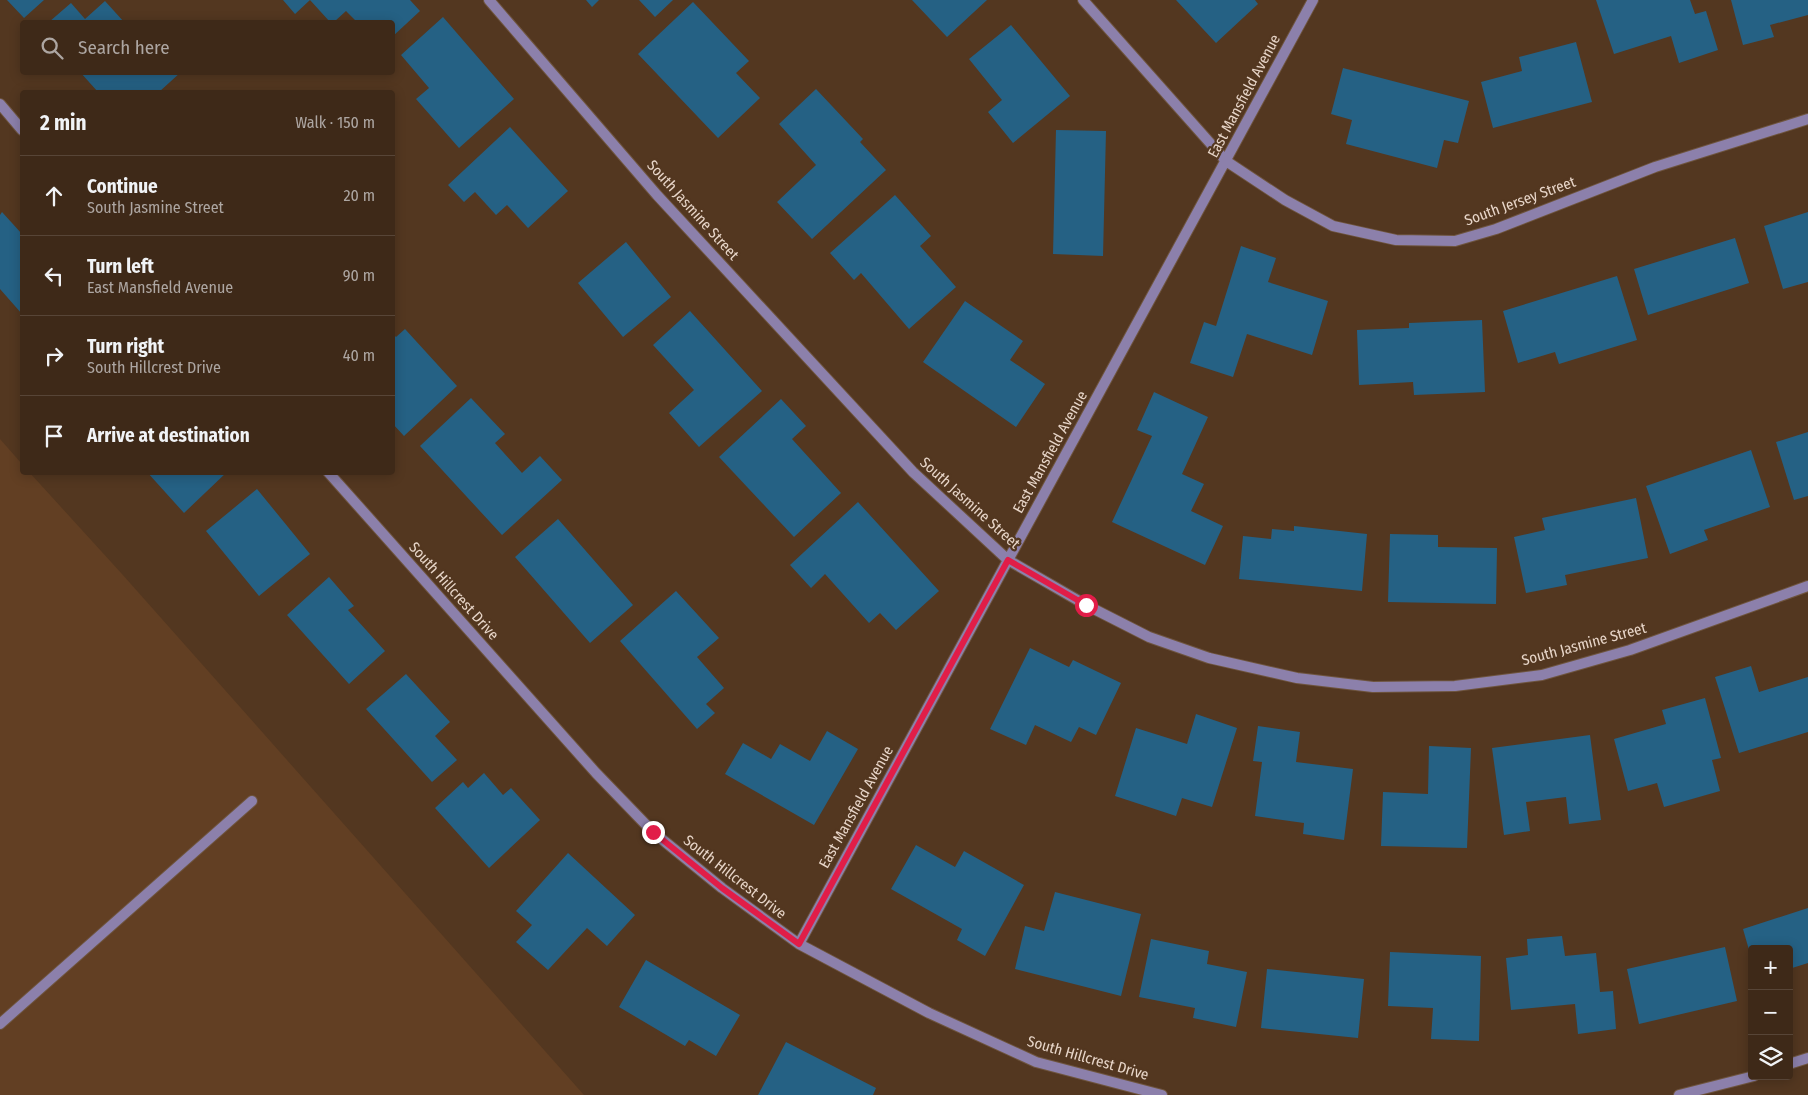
<!DOCTYPE html>
<meta charset="utf-8">
<style>
body{margin:0;font-family:"Fira Sans Condensed",sans-serif;background:#493525;color:#f1f3f6}
.controls{position:absolute;right:15px;bottom:15px;display:grid;overflow:hidden;border-radius:5px;box-shadow:0 2px 12px #0003}
.controls button{width:45px;height:45px;display:grid;place-items:center;padding:0;border:0;border-bottom:1px solid #574537;background:#3e2918;color:#f1f3f6;font:25px sans-serif}
.stop{position:absolute;width:15px;height:15px;margin:-11px;border:4px solid #e11d48;border-radius:50%;background:#fff}
.stop.end{background:#e11d48;border-color:#fff;box-shadow:0 1px 5px #0008}
.list{margin:0;padding:0;list-style:none}
h2{display:flex;justify-content:space-between;align-items:center;height:65px;margin:0;padding:0 20px;font-size:21px}
h2 small{font-size:16px;font-weight:400;color:#ada6a2}
.list li{display:grid;grid-template-columns:32px 1fr auto;gap:15px;align-items:center;box-sizing:border-box;height:80px;padding:0 20px;border-top:1px solid #574537}
.list b{display:block;font-size:19px;white-space:nowrap}
.list p{margin:0;font-size:16px;white-space:nowrap;color:#ada6a2}
.list em{font-size:16px;font-style:normal;color:#ada6a2}
.icon{flex:none;width:28px;height:28px;fill:none;stroke:currentColor;stroke-width:2;stroke-linecap:round;stroke-linejoin:round}
.map{position:relative;flex:none;width:1808px;height:1095px;overflow:hidden}
.search{position:absolute;background:#3e2918;box-shadow:0 2px 12px #0003;left:20px;top:20px;width:375px;height:55px;display:flex;align-items:center;gap:12px;box-sizing:border-box;padding:0 18px;border-radius:5px;color:#ada6a2;font-size:19px}
.panel{position:absolute;background:#3e2918;box-shadow:0 2px 12px #0003;left:20px;top:90px;width:375px;height:385px;border-radius:5px}
.map>svg:first-child{display:block}
.built{fill:#623f23}
.building{fill:#256184}
.lines{fill:none;stroke-linecap:round;stroke-linejoin:round}
.lane-casing{stroke:#6e543e;stroke-width:12}
.street-casing{stroke:#6e543e;stroke-width:12}
.lane{stroke:#8c80ab;stroke-width:10}
.street{stroke:#8c80ab;stroke-width:10}
.route{stroke:#e11d48;stroke-width:6}
.labels{text-anchor:middle;dominant-baseline:central;stroke-width:4.5;stroke-linejoin:round;paint-order:stroke}
.street-label{font-size:15px;fill:#e8d6c9;stroke:#533720}
</style>
<div class="map">
<svg width="1808" height="1095" viewBox="0 0 1808 1095">
<rect width="100%" height="100%" fill="#533720"/>
<path class="built" d="M0,439L22,464V472L30,473L122,574L584,1095H0Z"/>
<path class="building" d="M7,0H44L24,18Z
M283,0H410L420,11L392,37V22H357L346,11L334,22H330L310,0L295,14Z
M586,0H599L592,7Z
M639,0H673L655,17Z
M912,0H987L947,37Z
M1176,0H1255L1258,4L1216,43Z
M1596,0H1690L1695,14L1706,11L1718,50L1679,63L1671,36L1614,54Z
M1731,0H1808V15L1770,25L1774,37L1743,45Z
M105,1L124,22H49L71,3L85,19Z
M693,2L749,61L736,73L760,98L718,138L638,54Z
M443,17L514,99L459,148L416,99L429,88L401,55Z
M1011,25L1070,96L1013,143L988,112L1002,100L969,59Z
M1576,42L1592,102L1493,128L1481,82L1522,71L1519,57Z
M1343,68L1469,101L1458,143L1444,140L1437,168L1346,144L1352,120L1331,114Z
M80,72H181L159,92H98Z
M816,89L863,139L860,142L886,170L812,239L777,202L816,165L779,124Z
M510,127L568,191L528,228L507,205L496,215L475,192L464,202L448,185Z
M1056,130L1106,131L1103,256L1053,254Z
M895,195L931,236L920,246L956,287L909,329L861,273L854,280L830,253Z
M2,212L22,234V314L0,289V215Z
M1808,212V282L1783,289L1764,226Z
M1735,238L1749,283L1648,315L1634,269Z
M626,242L671,297L623,337L578,283Z
M1241,246L1276,258L1268,282L1328,301L1312,355L1247,334L1233,377L1190,363L1204,322L1216,326Z
M1617,276L1637,340L1559,364L1555,352L1518,363L1503,311Z
M965,301L1023,341L1010,360L1045,384L1016,427L923,362Z
M690,311L762,391L699,447L669,413L694,390L653,345Z
M1482,320L1485,392L1414,395L1413,382L1359,385L1357,330L1409,328V323Z
M405,329L457,386L404,436L392,423V333L396,337Z
M1154,392L1208,417L1182,474L1204,484L1191,511L1223,526L1205,565L1112,522L1152,436L1137,430Z
M471,398L505,434L495,443L522,473L540,456L562,480L502,535L420,446Z
M781,399L806,426L792,439L841,493L794,537L719,457Z
M1808,432V496L1794,500L1776,442Z
M1751,450L1770,507L1704,530L1708,540L1670,554L1646,486Z
M147,472H227L184,513Z
M257,489L310,554L259,596L206,531Z
M1636,498L1648,558L1565,575L1567,585L1526,593L1514,537L1545,530L1542,518Z
M858,502L939,591L896,630L880,613L869,623L825,574L811,588L790,565Z
M558,519L633,605L590,643L515,557Z
M1294,526L1367,534L1362,591L1239,579L1243,536L1271,539L1272,529L1294,531Z
M1390,534L1438,535V547L1497,548L1496,604L1388,602Z
M329,577L354,606L348,610L385,651L349,684L287,615Z
M676,591L719,638L697,657L724,688L706,704L715,713L697,729L620,641Z
M1030,648L1069,667L1073,660L1121,683L1096,735L1079,727L1071,742L1035,725L1026,745L990,729Z
M1751,666L1759,692L1808,677V732L1739,753L1715,677Z
M406,674L450,722L435,736L457,760L432,782L366,709Z
M1705,698L1721,758L1712,760L1720,791L1664,807L1657,783L1628,791L1614,739L1666,724L1662,710Z
M1196,714L1237,728L1212,807L1182,798L1176,816L1115,796L1136,728L1187,744Z
M1258,726L1300,732L1296,762L1353,769L1344,840L1303,834L1304,823L1255,816L1262,762L1253,761Z
M827,731L858,749L814,825L725,774L743,743L771,759L780,744L810,761Z
M1590,735L1601,820L1569,824L1566,797L1526,802L1530,831L1504,835L1492,748Z
M1429,746L1471,748L1467,848L1381,846L1383,792L1428,794Z
M484,773L503,795L511,788L540,820L489,868L435,808L463,782L468,788Z
M916,845L955,867L964,851L1024,885L985,956L957,940L962,929L891,889Z
M568,853L635,915L607,946L587,928L548,970L516,942L532,925L516,911Z
M1055,892L1141,914L1121,996L1015,969L1025,926L1044,931Z
M1808,908V963L1789,969V949H1752L1751,957L1743,929Z
M1562,936L1565,956L1596,953L1600,992L1613,991L1616,1029L1578,1034L1575,1004L1511,1010L1506,958L1528,955L1527,939Z
M1151,939L1209,951L1207,964L1247,972L1236,1027L1193,1018L1195,1008L1139,997Z
M1725,947L1737,1001L1639,1024L1627,969Z
M1390,952L1481,956L1479,1041L1431,1039L1433,1008L1388,1006Z
M646,960L740,1015L716,1056L689,1040L685,1046L619,1007Z
M1267,969L1364,979L1358,1038L1261,1028Z
M786,1042L876,1088L873,1095H758Z"/>
<g class="lines">
<defs>
<path id="lane" d="M0,1024L252,801"/>
<path id="street" d="M489,0L657,195L913,472L1008,560L1086,605L1149,637L1209,658L1297,678L1373,687L1455,686L1542,675L1630,650L1808,586
M1083,0L1226,161L1285,200L1333,226L1396,240L1455,241L1496,229L1655,167L1808,119
M0,104L22,130
M328,472L596,773L653,832L722,888L799,944L929,1013L1036,1062L1162,1095
M799,944L1313,0
M1789,1064L1808,1058
M1679,1095L1754,1076"/>
</defs>
<use href="#lane" class="lane-casing"/>
<use href="#street" class="street-casing"/>
<use href="#lane" class="lane"/>
<use href="#street" class="street"/>
</g>
<g class="lines">
<path class="route" d="M653,832L722,888L799,944L1008,560L1086,605"/>
</g>
<g class="labels">
<g class="street-label">
<text transform="translate(1244 96) rotate(-62)">East Mansfield Avenue</text>
<text transform="translate(1520 201) rotate(-20)">South Jersey Street</text>
<text transform="translate(693 210) rotate(48)">South Jasmine Street</text>
<text transform="translate(1050 452) rotate(-61)">East Mansfield Avenue</text>
<text transform="translate(970 503) rotate(42)">South Jasmine Street</text>
<text transform="translate(454 591) rotate(48)">South Hillcrest Drive</text>
<text transform="translate(1584 644) rotate(-15)">South Jasmine Street</text>
<text transform="translate(856 807) rotate(-61)">East Mansfield Avenue</text>
<text transform="translate(735 877) rotate(38)">South Hillcrest Drive</text>
<text transform="translate(1088 1058) rotate(16)">South Hillcrest Drive</text>
</g>
</g>
</svg>
<div class="controls">
<button>+</button>
<button>−</button>
<button><svg class="icon" aria-label="layers" viewBox="0 0 24 24"><path d="M12 4l9 5-9 5-9-5zM3 14l9 5 9-5"/></svg></button>
</div>
<div class="stop" style="left:1086px;top:605px"></div>
<div class="stop end" style="left:653px;top:832px"></div>
<div class="search"><svg class="icon" aria-label="search" viewBox="0 0 24 24"><circle cx="10" cy="10" r="6"/><path d="M15 15l6 6"/></svg>Search here</div>
<section class="panel">
<h2>2 min<small>Walk · 150 m</small></h2>
<ul class="list">
<li><svg class="icon" aria-label="ahead" viewBox="0 0 24 24"><path d="M12 20V5M6 11l6-6 6 6"/></svg><div><b>Continue</b><p>South Jasmine Street</p></div><em>20 m</em></li>
<li><svg class="icon" aria-label="left" viewBox="0 0 24 24"><path d="M17 20v-9H6M10 6l-5 5 5 5"/></svg><div><b>Turn left</b><p>East Mansfield Avenue</p></div><em>90 m</em></li>
<li><svg class="icon" aria-label="right" viewBox="0 0 24 24"><path d="M7 20v-9h11M14 6l5 5-5 5"/></svg><div><b>Turn right</b><p>South Hillcrest Drive</p></div><em>40 m</em></li>
<li><svg class="icon" aria-label="arrive" viewBox="0 0 24 24"><path d="M6 21V4h12l-3 4 3 4H6"/></svg><div><b>Arrive at destination</b></div></li>
</ul>
</section>
</div>
